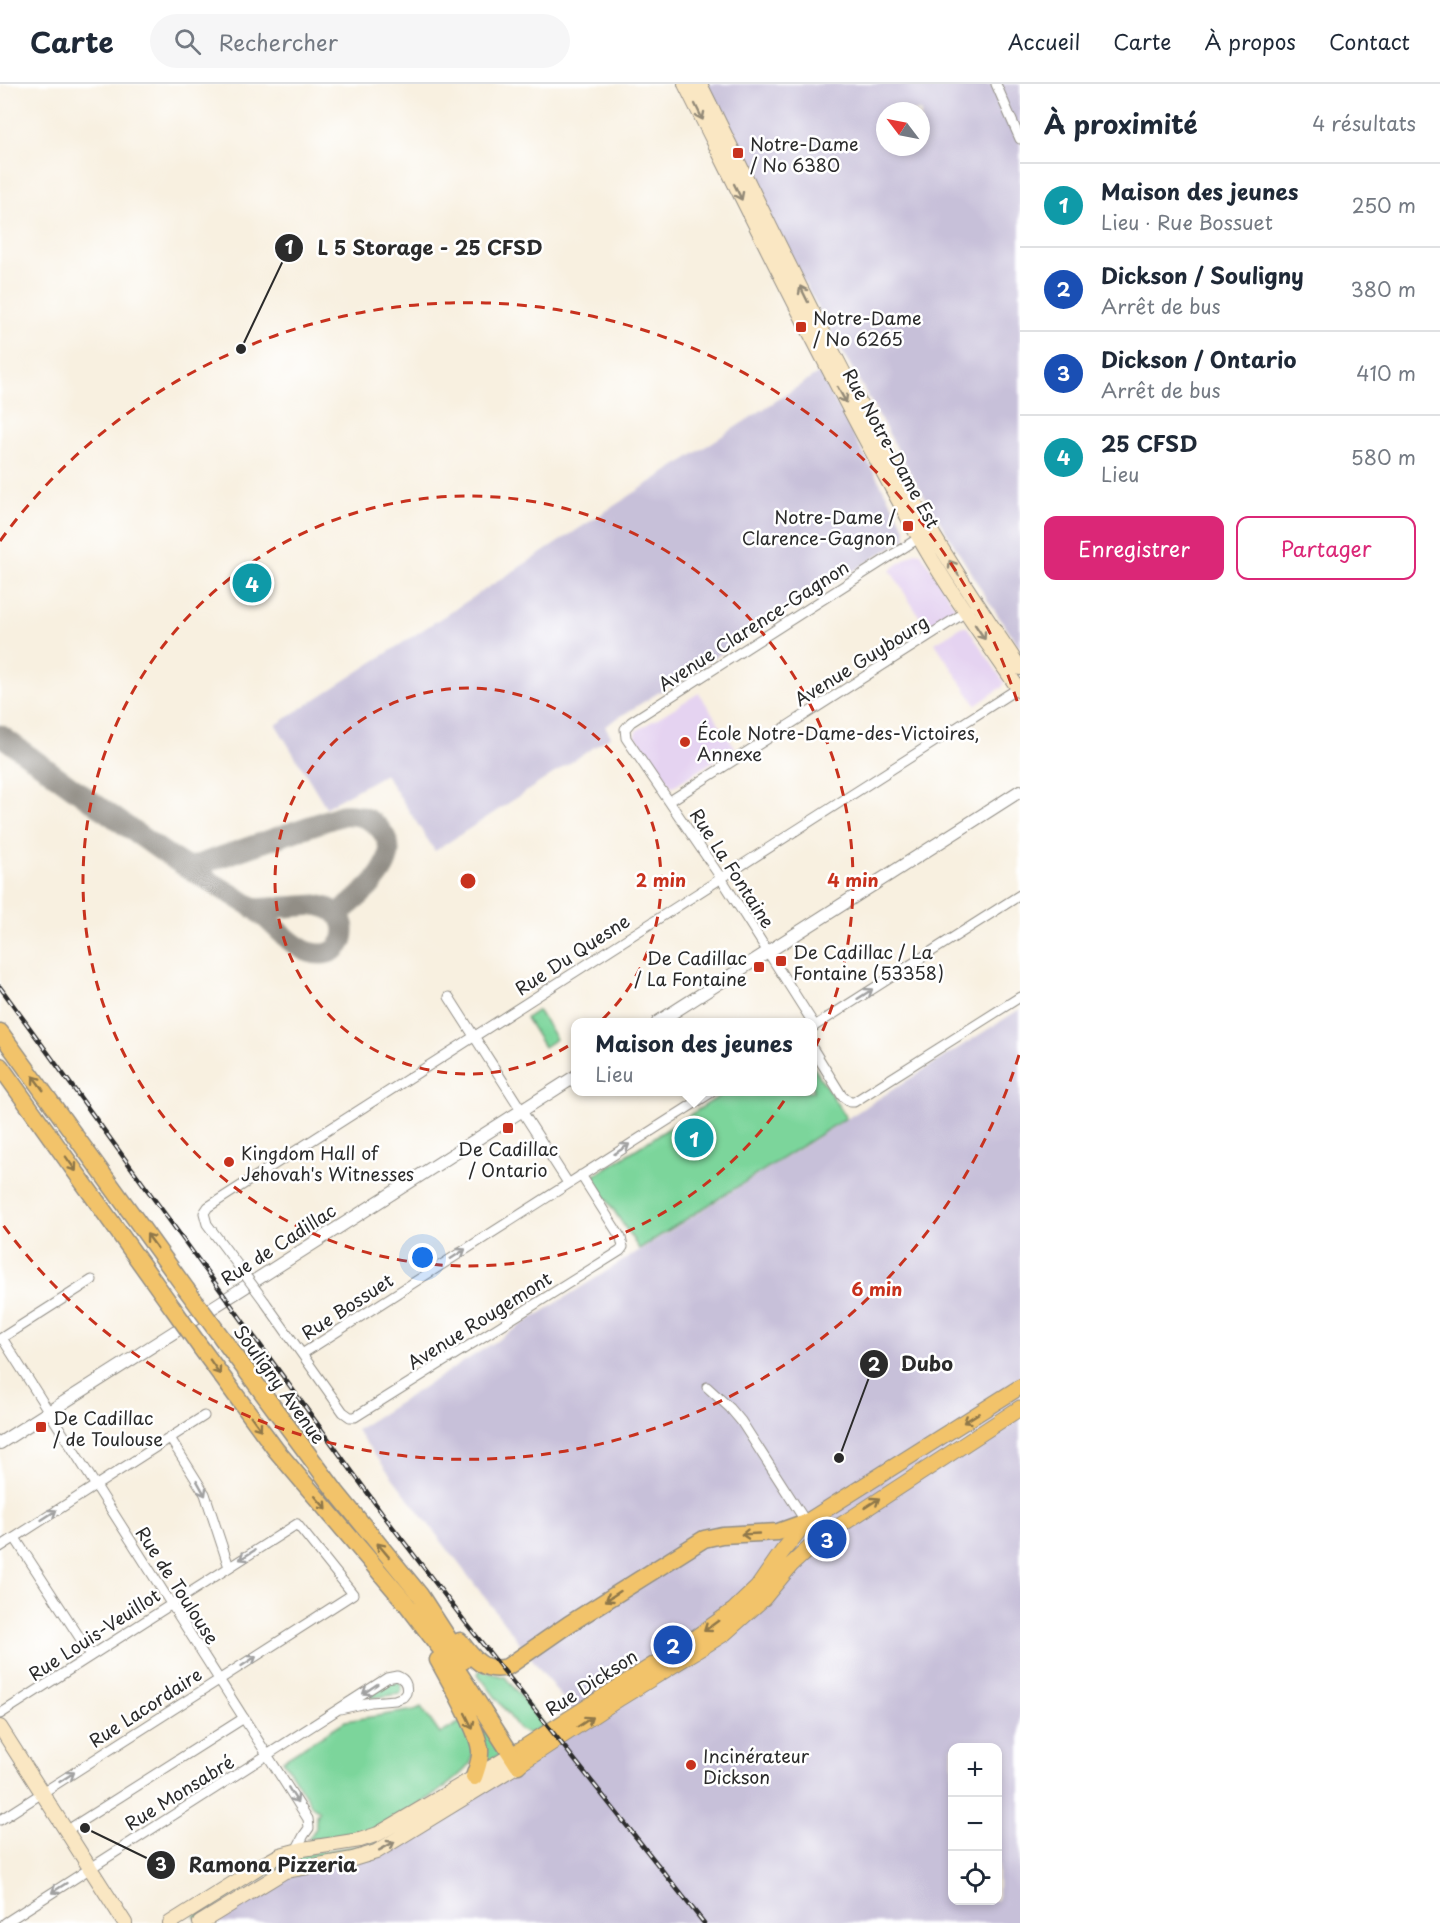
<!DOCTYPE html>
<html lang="fr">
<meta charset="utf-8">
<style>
body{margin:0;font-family:"Playpen Sans",sans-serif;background:#f6f6f7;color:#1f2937}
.controls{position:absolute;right:18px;bottom:18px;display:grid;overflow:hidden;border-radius:12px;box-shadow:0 3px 9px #0003}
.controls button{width:54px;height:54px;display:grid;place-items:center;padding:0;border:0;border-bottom:2px solid #e0e1e3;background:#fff;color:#1f2937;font:30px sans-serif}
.compass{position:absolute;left:876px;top:18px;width:54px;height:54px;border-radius:50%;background:#fff;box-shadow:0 3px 9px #0003;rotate:302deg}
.you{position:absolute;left:423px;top:1174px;width:21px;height:21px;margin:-15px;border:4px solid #fff;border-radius:50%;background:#1a73e8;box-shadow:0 0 0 9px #1a73e833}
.badge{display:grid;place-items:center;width:39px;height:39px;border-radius:50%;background:#db2777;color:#fff;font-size:20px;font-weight:700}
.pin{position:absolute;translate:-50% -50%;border:3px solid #fff;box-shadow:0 2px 6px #0006}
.popup{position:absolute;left:571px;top:934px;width:246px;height:78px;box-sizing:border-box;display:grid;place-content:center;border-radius:12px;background:#fff;filter:drop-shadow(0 2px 4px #0005);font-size:20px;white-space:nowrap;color:#747a83}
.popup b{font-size:22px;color:#1f2937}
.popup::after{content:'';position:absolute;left:50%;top:100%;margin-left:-12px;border:12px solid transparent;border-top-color:#fff}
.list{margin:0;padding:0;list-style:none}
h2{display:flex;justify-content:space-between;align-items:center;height:78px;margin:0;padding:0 24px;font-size:26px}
h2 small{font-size:20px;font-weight:400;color:#747a83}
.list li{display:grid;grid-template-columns:39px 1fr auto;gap:18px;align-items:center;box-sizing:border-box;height:84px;padding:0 24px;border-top:2px solid #e0e1e3}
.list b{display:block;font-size:22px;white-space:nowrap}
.list p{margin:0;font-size:20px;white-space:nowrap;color:#747a83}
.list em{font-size:20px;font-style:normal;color:#747a83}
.actions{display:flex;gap:12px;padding:18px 24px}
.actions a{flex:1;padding:14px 0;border:2px solid #db2777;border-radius:12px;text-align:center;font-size:21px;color:#db2777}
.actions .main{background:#db2777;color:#fff}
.icon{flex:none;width:33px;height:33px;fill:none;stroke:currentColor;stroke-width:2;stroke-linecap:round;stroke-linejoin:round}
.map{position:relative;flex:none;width:1020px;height:1839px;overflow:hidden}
header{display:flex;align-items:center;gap:36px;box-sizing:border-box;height:84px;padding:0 30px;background:#fff;border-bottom:2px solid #e0e1e3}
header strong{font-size:28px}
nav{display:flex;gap:33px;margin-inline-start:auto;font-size:21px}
.search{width:420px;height:54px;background:#f6f6f7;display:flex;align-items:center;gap:15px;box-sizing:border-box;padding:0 21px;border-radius:33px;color:#747a83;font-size:22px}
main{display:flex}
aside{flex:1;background:#fff}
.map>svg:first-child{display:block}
.built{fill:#e5d3f1}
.industrial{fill:#c7c0d9;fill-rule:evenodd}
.green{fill:#7bd59b;stroke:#538063;stroke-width:1.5}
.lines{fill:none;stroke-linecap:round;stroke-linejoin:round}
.taxiway{stroke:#928e86;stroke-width:21}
.minor-casing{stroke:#928e86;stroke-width:11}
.tertiary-casing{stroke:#928e86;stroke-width:14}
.secondary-casing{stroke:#928e86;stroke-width:16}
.primary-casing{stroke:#928e86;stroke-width:17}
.trunk-casing{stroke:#928e86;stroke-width:19}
.minor{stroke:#fff;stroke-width:9}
.tertiary{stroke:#fff;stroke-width:12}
.secondary{stroke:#fae7c3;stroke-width:14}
.primary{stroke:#f2c36a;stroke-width:15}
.trunk{stroke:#f2c36a;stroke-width:16}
.rail-casing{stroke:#2b2b2b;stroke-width:4.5}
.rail{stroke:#fff;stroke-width:2;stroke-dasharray:7;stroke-linecap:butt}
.minor-bridge-casing{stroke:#928e86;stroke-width:11;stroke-linecap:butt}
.trunk-bridge-casing{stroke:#928e86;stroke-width:19;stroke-linecap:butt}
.minor-bridge{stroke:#fff;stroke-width:9}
.trunk-bridge{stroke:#f2c36a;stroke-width:16}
.oneway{stroke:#928977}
.oneway2{stroke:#a0a0a0}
.oneway3{stroke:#8e774a}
.ring{fill:none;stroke:#c8321e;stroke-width:3;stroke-dasharray:10 8}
.poi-dot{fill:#c8321e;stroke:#fff;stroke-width:2}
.labels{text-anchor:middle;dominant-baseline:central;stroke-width:5;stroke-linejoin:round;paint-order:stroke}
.poi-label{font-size:18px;fill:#2b2b2b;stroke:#fff;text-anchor:start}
.street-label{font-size:18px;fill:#2b2b2b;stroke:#fff}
.centre{fill:#c8321e;stroke:#fff;stroke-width:3}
.ring-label{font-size:18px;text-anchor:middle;font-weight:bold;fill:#c8321e;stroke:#fff;stroke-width:5;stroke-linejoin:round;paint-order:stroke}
.leader{fill:none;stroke:#2b2b2b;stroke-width:2}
.callout-dot{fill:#2b2b2b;stroke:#fff;stroke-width:2}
.mark-label{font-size:18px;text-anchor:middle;font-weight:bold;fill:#fff}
.callout-label{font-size:20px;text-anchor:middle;font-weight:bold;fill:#2b2b2b;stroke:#fff;stroke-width:5;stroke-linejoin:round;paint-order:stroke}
</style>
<header>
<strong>Carte</strong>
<div class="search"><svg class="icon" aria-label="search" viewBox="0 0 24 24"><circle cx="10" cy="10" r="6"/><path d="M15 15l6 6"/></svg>Rechercher</div>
<nav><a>Accueil</a><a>Carte</a><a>À propos</a><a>Contact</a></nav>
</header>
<main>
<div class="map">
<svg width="1020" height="1839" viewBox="0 0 1020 1839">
<rect width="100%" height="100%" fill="#fff"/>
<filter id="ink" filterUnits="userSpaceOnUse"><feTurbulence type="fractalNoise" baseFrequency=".0167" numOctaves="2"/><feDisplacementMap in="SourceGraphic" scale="12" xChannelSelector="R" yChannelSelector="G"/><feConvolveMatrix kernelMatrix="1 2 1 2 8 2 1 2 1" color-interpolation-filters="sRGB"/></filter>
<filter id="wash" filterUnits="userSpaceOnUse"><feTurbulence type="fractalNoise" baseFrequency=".008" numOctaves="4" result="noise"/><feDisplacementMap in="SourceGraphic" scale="24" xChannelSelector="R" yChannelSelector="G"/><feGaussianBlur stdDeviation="1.35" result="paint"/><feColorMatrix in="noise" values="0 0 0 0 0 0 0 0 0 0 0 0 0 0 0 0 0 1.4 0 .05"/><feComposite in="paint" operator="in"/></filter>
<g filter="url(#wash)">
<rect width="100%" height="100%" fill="#f8f0e0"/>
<path class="built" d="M915,468L921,469L955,523L953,526L926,543L890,486Z
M963,542L967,543L1004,598L1002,603L976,621L935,559Z
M699,609L735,664L672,703L635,651L636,647Z"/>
<path class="industrial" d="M702,0H1020V564L987,515L914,395L772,141ZM885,27H921V63H885Z
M819,289L905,444L906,454L605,642L611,652L435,767L385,690L326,723L276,641Z
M1020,925V1839H200L274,1792L353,1775L582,1640L356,1346ZM952,1664H998V1816H952Z"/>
<path class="green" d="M538,926L556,955L544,963L526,934Z
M813,982L846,1034L639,1165L594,1096L595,1091L726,1008H813Z
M480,1586L505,1593L544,1641L530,1650L520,1646L478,1590Z
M391,1598L396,1597L400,1599L402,1606L399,1610L370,1614L369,1612Z
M464,1606L502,1669L483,1683Z
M421,1623L440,1650L464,1636L474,1657L471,1679C452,1702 398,1737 370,1746C351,1752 329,1753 310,1756L309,1754L316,1744V1731L319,1727L312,1722L283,1676L345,1637L415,1626Z
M381,1757L382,1758L356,1768L283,1781L196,1834L194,1832L281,1778L305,1770L366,1761Z"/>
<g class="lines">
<path class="taxiway" d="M0,651C54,690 108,730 163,768C192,788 223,804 252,823C272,836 287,860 309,868C327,874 344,866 344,846C344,841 342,837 340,833C334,825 325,823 316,821L255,825
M189,784L342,731C357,730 369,733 380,745C409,778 359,812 337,831"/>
</g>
</g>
<g filter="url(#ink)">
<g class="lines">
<defs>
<path id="minor" d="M996,0L1020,55
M670,717L969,526
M449,913L568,1099
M815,942L721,794L626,654L625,645L631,638L922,452
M813,943L1020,811
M813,965L842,1012L850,1018H854L1020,913
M237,1180L207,1140L204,1129L208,1123L1020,603
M265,1218L343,1328L350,1333H355L620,1167L623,1163L621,1154L581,1091
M2,1254L308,1735L309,1744L304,1751L296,1766
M0,1255L92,1196
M302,1270L712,1008
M707,1303L730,1324L741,1337L806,1438
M170,1354L205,1410L229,1483
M15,1454L91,1571
M0,1463L204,1332
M0,1630L297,1440L353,1510L0,1736
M66,1747L244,1634
M5,1839L387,1594L397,1592C405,1595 408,1601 406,1609L403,1613L395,1616L371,1618L340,1625"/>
<path id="tertiary" d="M658,938L1020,707
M0,1359L576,992"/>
<path id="secondary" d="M685,0C760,150 834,301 916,448C946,503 985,555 1020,607
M700,0C774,150 846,303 931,447C959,494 990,539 1020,584
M0,1643L125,1839
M170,1839L264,1780L280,1771L303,1765L360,1756L378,1750L512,1671
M200,1839L285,1787L353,1775L376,1768L518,1681"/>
<path id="primary" d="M512,1671L689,1558L734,1526L757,1504L782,1468L806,1438L1020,1303
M518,1681L620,1614L725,1549L763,1515L791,1481L818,1456L1020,1324"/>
<path id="trunk" d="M0,948L186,1205
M0,982L172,1223
M222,1254L336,1408L420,1511L463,1577
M201,1264L276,1366L405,1518L459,1589L518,1681
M460,1557C472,1573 484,1590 507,1583L569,1540L704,1455L722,1451L778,1448L806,1438
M438,1576C449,1596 478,1645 480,1666C481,1675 477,1684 474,1693"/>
</defs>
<use href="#minor" class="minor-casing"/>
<use href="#tertiary" class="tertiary-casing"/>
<use href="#secondary" class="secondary-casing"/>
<use href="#primary" class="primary-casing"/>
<use href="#trunk" class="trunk-casing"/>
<use href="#minor" class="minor"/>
<use href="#tertiary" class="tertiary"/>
<use href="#secondary" class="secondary"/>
<use href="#primary" class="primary"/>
<use href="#trunk" class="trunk"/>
<defs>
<path id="rail" d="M0,903L388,1437L466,1539L704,1839"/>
</defs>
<use href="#rail" class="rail-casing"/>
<use href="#rail" class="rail"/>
<defs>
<path id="minor-bridge" d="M237,1180L265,1218"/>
<path id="trunk-bridge" d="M186,1205L222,1254
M172,1223L201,1264"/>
</defs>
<use href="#minor-bridge" class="minor-bridge-casing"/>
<use href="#trunk-bridge" class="trunk-bridge-casing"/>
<use href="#minor-bridge" class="minor-bridge"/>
<use href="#trunk-bridge" class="trunk-bridge"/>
</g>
<defs><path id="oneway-shaft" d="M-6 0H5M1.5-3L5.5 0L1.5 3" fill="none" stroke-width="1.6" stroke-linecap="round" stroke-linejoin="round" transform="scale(1.5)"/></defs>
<g class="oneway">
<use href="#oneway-shaft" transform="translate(699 28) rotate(64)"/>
<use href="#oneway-shaft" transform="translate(738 108) rotate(64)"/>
<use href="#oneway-shaft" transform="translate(804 210) rotate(-116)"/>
<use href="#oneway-shaft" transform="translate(842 311) rotate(61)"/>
<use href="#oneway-shaft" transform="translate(954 484) rotate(-122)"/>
<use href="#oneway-shaft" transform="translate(980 548) rotate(56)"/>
<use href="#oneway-shaft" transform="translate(387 1762) rotate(-29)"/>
</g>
<g class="oneway2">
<use href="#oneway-shaft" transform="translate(865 910) rotate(-33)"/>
<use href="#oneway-shaft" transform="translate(622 1065) rotate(-33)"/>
<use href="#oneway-shaft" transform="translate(458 1170) rotate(-33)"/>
<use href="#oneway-shaft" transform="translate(201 1404) rotate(61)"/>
<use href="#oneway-shaft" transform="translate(49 1431) rotate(-33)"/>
<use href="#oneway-shaft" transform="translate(247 1471) rotate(148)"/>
<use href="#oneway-shaft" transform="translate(249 1577) rotate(-33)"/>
<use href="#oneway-shaft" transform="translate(370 1605) rotate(146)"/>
<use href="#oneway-shaft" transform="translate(67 1693) rotate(-33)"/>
<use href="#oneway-shaft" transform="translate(293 1711) rotate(58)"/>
<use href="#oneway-shaft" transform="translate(59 1804) rotate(147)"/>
</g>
<g class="oneway3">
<use href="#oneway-shaft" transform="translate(38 999) rotate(-126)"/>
<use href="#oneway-shaft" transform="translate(71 1080) rotate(55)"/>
<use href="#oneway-shaft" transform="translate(152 1157) rotate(-126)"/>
<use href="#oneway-shaft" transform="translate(215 1283) rotate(55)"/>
<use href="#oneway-shaft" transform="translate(971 1334) rotate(148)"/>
<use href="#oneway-shaft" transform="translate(256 1339) rotate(54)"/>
<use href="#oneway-shaft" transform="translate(321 1419) rotate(49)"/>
<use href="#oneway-shaft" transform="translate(872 1419) rotate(-33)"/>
<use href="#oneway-shaft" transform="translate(750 1450) rotate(177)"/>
<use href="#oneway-shaft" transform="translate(383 1466) rotate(-130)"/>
<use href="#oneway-shaft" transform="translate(613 1512) rotate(147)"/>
<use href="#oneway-shaft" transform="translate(711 1542) rotate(144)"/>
<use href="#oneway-shaft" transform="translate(469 1637) rotate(64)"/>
<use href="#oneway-shaft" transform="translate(585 1638) rotate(-34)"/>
</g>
</g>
<g class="ring">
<circle cx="468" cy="797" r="193"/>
<circle cx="468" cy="797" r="385"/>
<path d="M1019 971A578 578 0 0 1 0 1137M0 457A578 578 0 0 1 1019 623"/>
</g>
<g class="poi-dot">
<rect x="732" y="63" width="12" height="12" rx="3"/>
<rect x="795" y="237" width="12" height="12" rx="3"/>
<rect x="902" y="436" width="12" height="12" rx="3"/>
<circle cx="685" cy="658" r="6"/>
<rect x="775" y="871" width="12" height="12" rx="3"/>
<rect x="753" y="877" width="12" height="12" rx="3"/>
<rect x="502" y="1038" width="12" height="12" rx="3"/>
<circle cx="229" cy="1078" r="6"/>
<rect x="35" y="1337" width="12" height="12" rx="3"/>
<circle cx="691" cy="1681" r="6"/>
</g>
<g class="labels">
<g class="poi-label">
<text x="750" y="59">Notre-Dame<tspan x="750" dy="21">/ No 6380</tspan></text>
<text x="813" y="233">Notre-Dame<tspan x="813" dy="21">/ No 6265</tspan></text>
<text x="896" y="432" text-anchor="end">Notre-Dame /<tspan x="896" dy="21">Clarence-Gagnon</tspan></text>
<text x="697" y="648">École Notre-Dame-des-Victoires,<tspan x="697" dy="21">Annexe</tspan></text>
<text x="793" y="867">De Cadillac / La<tspan x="793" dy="21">Fontaine (53358)</tspan></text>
<text x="747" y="873" text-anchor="end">De Cadillac<tspan x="747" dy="21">/ La Fontaine</tspan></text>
<text x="508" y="1064" text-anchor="middle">De Cadillac<tspan x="508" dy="21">/ Ontario</tspan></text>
<text x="241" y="1068">Kingdom Hall of<tspan x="241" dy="21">Jehovah's Witnesses</tspan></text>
<text x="53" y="1333">De Cadillac<tspan x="53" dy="21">/ de Toulouse</tspan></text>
<text x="703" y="1671">Incinérateur<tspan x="703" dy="21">Dickson</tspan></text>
</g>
<g class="street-label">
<text transform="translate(892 364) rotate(61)">Rue Notre-Dame Est</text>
<text transform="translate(753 541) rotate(-33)">Avenue Clarence-Gagnon</text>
<text transform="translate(861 576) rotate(-32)">Avenue Guybourg</text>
<text transform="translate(733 784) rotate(57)">Rue La Fontaine</text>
<text transform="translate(572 870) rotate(-33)">Rue Du Quesne</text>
<text transform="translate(278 1160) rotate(-33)">Rue de Cadillac</text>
<text transform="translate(347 1222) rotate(-33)">Rue Bossuet</text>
<text transform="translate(479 1236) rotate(-32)">Avenue Rougemont</text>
<text transform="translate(280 1300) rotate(54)">Souligny Avenue</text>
<text transform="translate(178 1501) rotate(57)">Rue de Toulouse</text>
<text transform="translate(94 1550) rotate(-33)">Rue Louis-Veuillot</text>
<text transform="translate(591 1598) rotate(-33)">Rue Dickson</text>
<text transform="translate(145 1623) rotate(-33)">Rue Lacordaire</text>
<text transform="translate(179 1708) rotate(-32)">Rue Monsabré</text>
</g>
</g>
<circle cx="468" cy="797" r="9" class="centre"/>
<g class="ring-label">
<text x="661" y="803">2 min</text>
<text x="853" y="803">4 min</text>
<text x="877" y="1212">6 min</text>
</g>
<path class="leader" d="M241 265L289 164M839 1374L874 1280M85 1744L161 1781"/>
<g class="callout-dot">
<circle cx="241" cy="265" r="6"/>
<circle cx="839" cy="1374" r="6"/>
<circle cx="85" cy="1744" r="6"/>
<circle cx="289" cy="164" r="15"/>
<circle cx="874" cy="1280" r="15"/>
<circle cx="161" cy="1781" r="15"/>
</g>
<g class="mark-label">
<text x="289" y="170">1</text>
<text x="874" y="1287">2</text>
<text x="161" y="1787">3</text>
</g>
<g class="callout-label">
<text x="430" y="171">L 5 Storage - 25 CFSD</text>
<text x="927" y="1287">Dubo</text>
<text x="273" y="1788">Ramona Pizzeria</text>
</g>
</svg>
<div class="controls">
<button>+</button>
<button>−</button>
<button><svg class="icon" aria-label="locate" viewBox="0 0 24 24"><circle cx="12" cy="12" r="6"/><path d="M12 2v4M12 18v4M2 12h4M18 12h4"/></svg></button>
</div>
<svg class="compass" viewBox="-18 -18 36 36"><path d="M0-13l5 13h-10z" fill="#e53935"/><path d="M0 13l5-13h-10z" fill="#747a83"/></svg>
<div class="you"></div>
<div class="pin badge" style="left:694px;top:1054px;background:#0f9aa8">1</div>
<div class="popup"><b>Maison des jeunes</b>Lieu</div>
<div class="pin badge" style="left:673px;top:1561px;background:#1a4fb4">2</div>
<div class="pin badge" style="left:827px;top:1455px;background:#1a4fb4">3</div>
<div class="pin badge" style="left:252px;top:499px;background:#0f9aa8">4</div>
</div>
<aside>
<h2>À proximité<small>4 résultats</small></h2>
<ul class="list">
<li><span class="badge" style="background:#0f9aa8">1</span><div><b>Maison des jeunes</b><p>Lieu · Rue Bossuet</p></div><em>250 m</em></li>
<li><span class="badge" style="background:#1a4fb4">2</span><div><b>Dickson / Souligny</b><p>Arrêt de bus</p></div><em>380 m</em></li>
<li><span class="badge" style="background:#1a4fb4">3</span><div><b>Dickson / Ontario</b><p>Arrêt de bus</p></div><em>410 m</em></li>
<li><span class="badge" style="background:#0f9aa8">4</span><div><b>25 CFSD</b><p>Lieu</p></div><em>580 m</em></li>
</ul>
<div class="actions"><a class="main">Enregistrer</a><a>Partager</a></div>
</aside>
</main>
